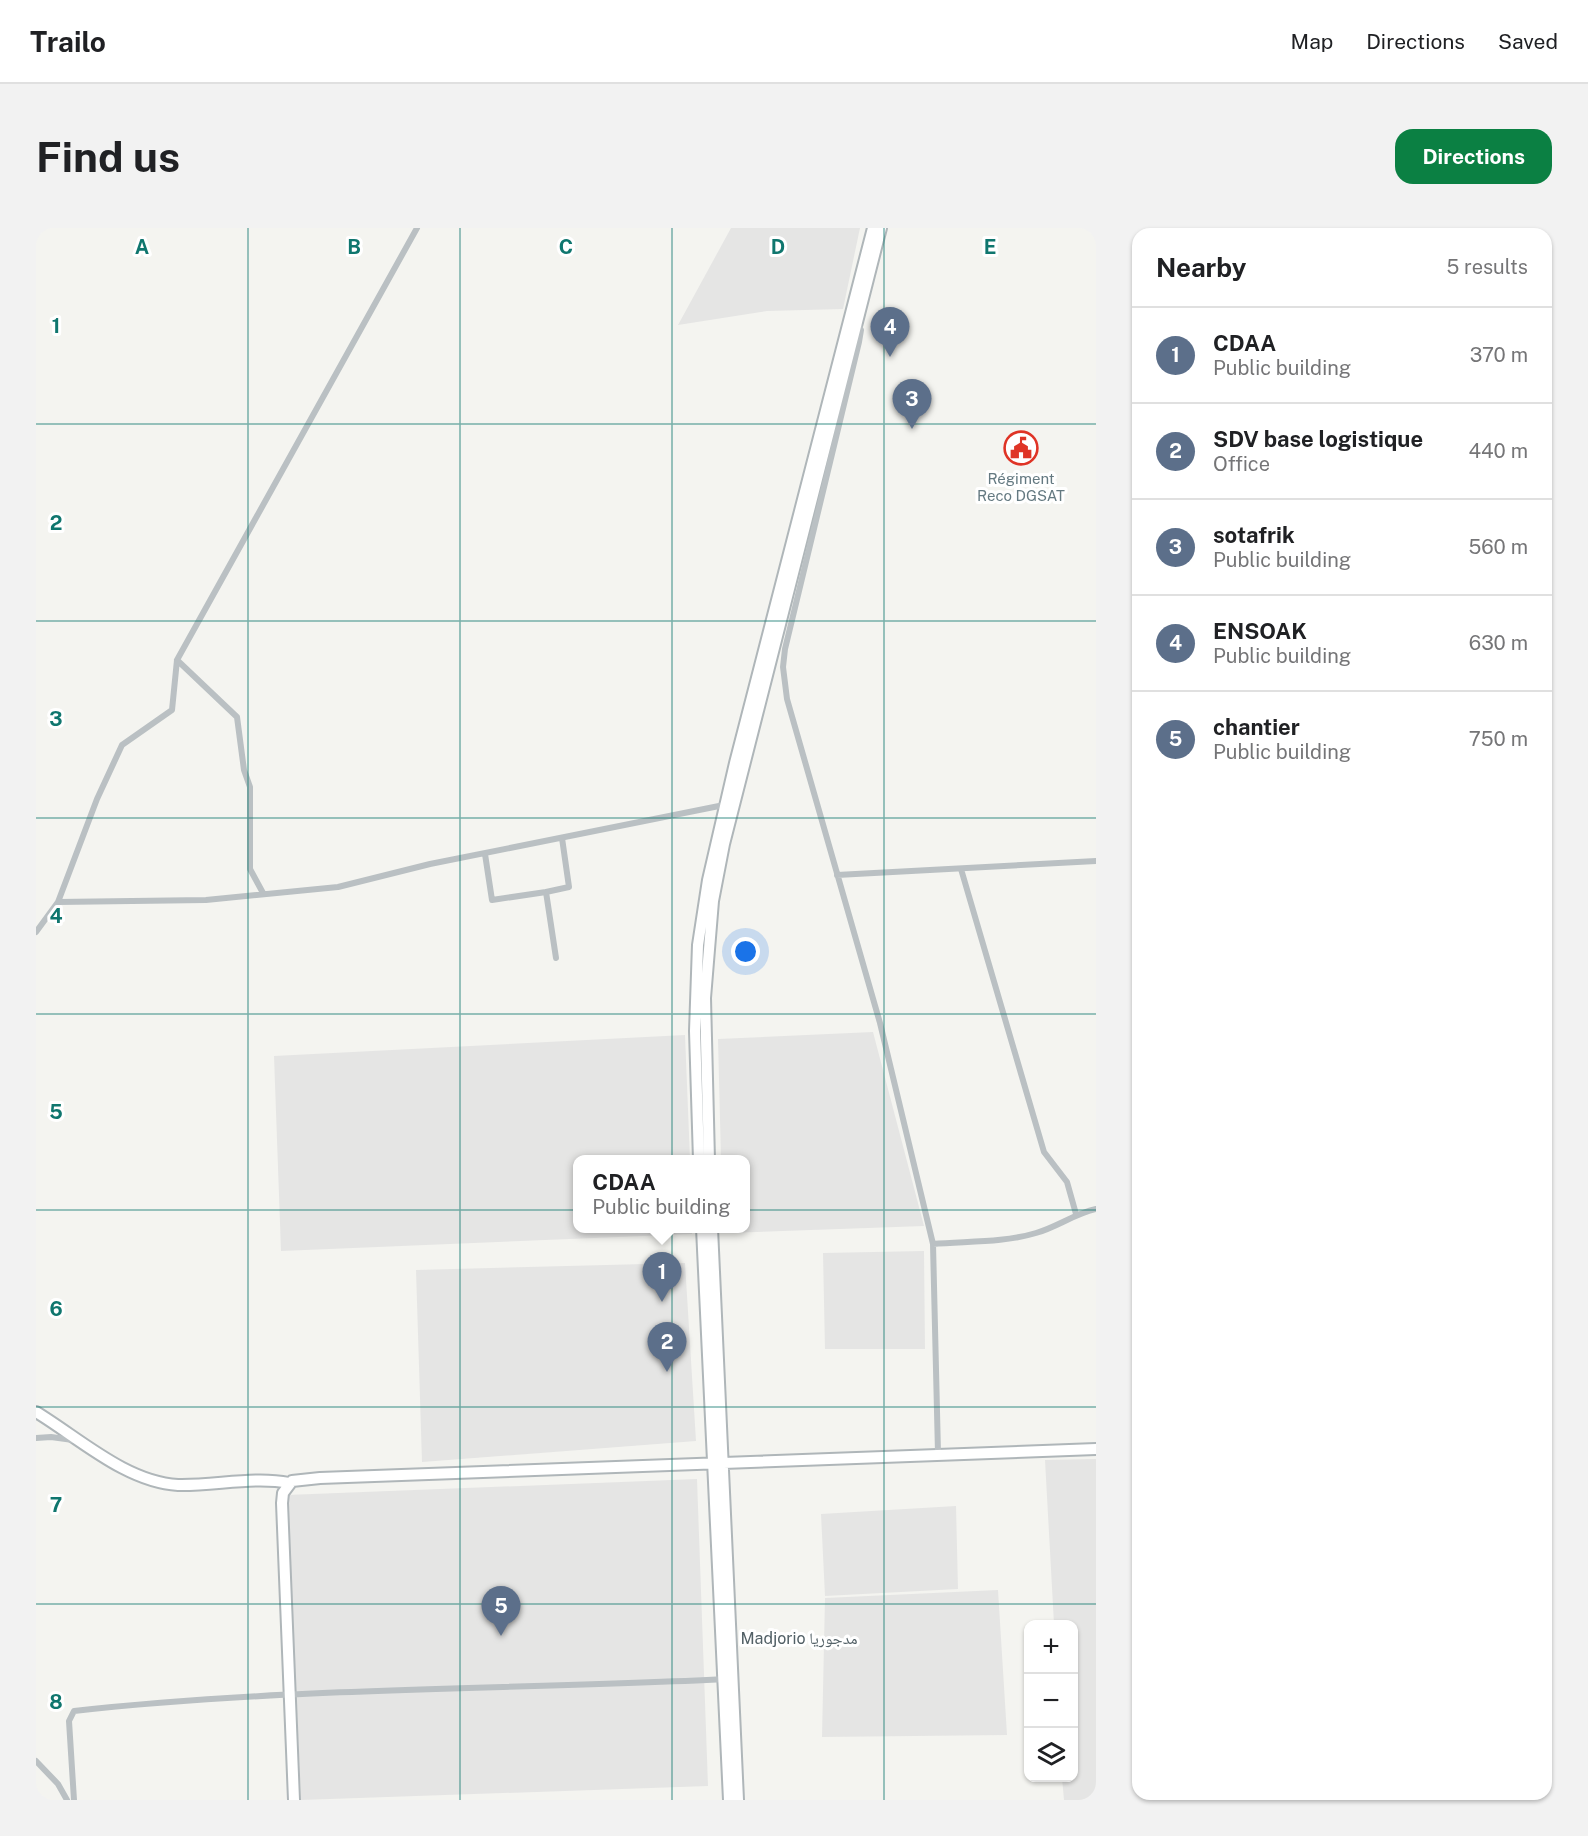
<!DOCTYPE html>
<meta charset="utf-8">
<style>
body{margin:0;font-family:"Public Sans","Noto Naskh Arabic",sans-serif;background:#f2f2f2;color:#202124}
.controls{position:absolute;right:18px;bottom:18px;display:grid;overflow:hidden;border-radius:12px;box-shadow:0 2px 4px #0004}
.controls button{width:54px;height:54px;display:grid;place-items:center;padding:0;border:0;border-bottom:2px solid #e0e0e0;background:#fff;color:#202124;font:30px sans-serif}
.you{position:absolute;left:710px;top:724px;width:21px;height:21px;margin:-15px;border:4px solid #fff;border-radius:50%;background:#1a73e8;box-shadow:0 0 0 9px #1a73e833}
.badge{display:grid;place-items:center;width:39px;height:39px;border-radius:50%;background:#0b8043;color:#fff;font-size:20px;font-weight:700}
.pin{position:absolute;translate:-50% -50px;filter:drop-shadow(0 2px 3px #0008)}
.pin::after{content:'';position:absolute;top:32px;width:21px;height:18px;background:inherit;clip-path:polygon(0 0,100% 0,50% 100%)}
.popup{position:absolute;left:537px;top:927px;width:177px;height:78px;box-sizing:border-box;display:grid;place-content:center;border-radius:12px;background:#fff;filter:drop-shadow(0 2px 4px #0005);font-size:20px;white-space:nowrap;color:#757577}
.popup b{font-size:22px;color:#202124}
.popup::after{content:'';position:absolute;left:50%;top:100%;margin-left:-12px;border:12px solid transparent;border-top-color:#fff}
.list{margin:0;padding:0;list-style:none}
h2{display:flex;justify-content:space-between;align-items:center;height:78px;margin:0;padding:0 24px;font-size:26px}
h2 small{font-size:20px;font-weight:400;color:#757577}
.list li{display:grid;grid-template-columns:39px 1fr auto;gap:18px;align-items:center;box-sizing:border-box;height:96px;padding:0 24px;border-top:2px solid #e0e0e0}
.list b{display:block;font-size:22px;white-space:nowrap}
.list p{margin:0;font-size:20px;white-space:nowrap;color:#757577}
.list em{font-size:20px;font-style:normal;color:#757577}
.icon{flex:none;width:33px;height:33px;fill:none;stroke:currentColor;stroke-width:2;stroke-linecap:round;stroke-linejoin:round}
.map{position:relative;flex:none;width:1060px;height:1572px;overflow:hidden;border-radius:18px}
header{display:flex;align-items:center;gap:36px;box-sizing:border-box;height:84px;padding:0 30px;background:#fff;border-bottom:2px solid #e0e0e0}
header strong{font-size:28px}
nav{display:flex;gap:33px;margin-inline-start:auto;font-size:21px}
.intro{display:flex;align-items:center;justify-content:space-between;box-sizing:border-box;height:144px;padding:0 36px}
h1{margin:0;font-size:42px}
.button{padding:15px 27px;border-radius:18px;background:#0b8043;color:#fff;font-size:21px;font-weight:700}
main{display:flex;gap:36px;padding:0 36px}
aside{flex:1;background:#fff;border-radius:18px;box-shadow:0 2px 4px #0004}
.map>svg:first-child{display:block}
.built{fill:#e5e5e4}
.lines{fill:none;stroke-linecap:round;stroke-linejoin:round}
.secondary-casing{stroke:#afb6b9;stroke-width:14}
.street{stroke:#bac0c3;stroke-width:6}
.secondary{stroke:#fff;stroke-width:10}
.grid{fill:none;stroke:#0f766e;stroke-width:1.5;stroke-opacity:0.55}
.labels{text-anchor:middle;dominant-baseline:central;stroke-width:6;stroke-linejoin:round;paint-order:stroke}
.poi-label{font-size:15px;fill:#647981;stroke:#fff}
.neighbourhood-label{font-size:16px;fill:#526066;stroke:#fff}
.grid-label{font-size:20px;text-anchor:middle;font-weight:bold;fill:#0f766e;stroke:#fff;stroke-width:6;stroke-linejoin:round;paint-order:stroke}
</style>
<header>
<strong>Trailo</strong>
<nav><a>Map</a><a>Directions</a><a>Saved</a></nav>
</header>
<div class="intro"><h1>Find us</h1><a class="button">Directions</a></div>
<main>
<div class="map">
<svg width="1060" height="1572" viewBox="0 0 1060 1572">
<rect width="100%" height="100%" fill="#f4f4f0"/>
<path class="built" d="M695,0H824L807,81L731,83L642,97Z
M837,804L888,998L689,1005L688,1001L710,1000V932L685,931L682,811Z
M649,807L654,931L542,932V1000H656V1006L245,1023L238,828Z
M888,1023L889,1121H789L787,1025Z
M649,1035L660,1213L386,1234L380,1042Z
M1060,1231V1572H1028L1026,1550H1038V1396H1018L1009,1232Z
M661,1251L672,1558L265,1572L251,1267Z
M920,1278L922,1361L789,1368L785,1286Z
M962,1362L971,1507L786,1509L789,1370Z"/>
<g class="lines">
<defs>
<path id="secondary" d="M663,932L659,803L662,717L672,652L699,535L837,0
M673,932L669,770L677,673L688,616L845,0
M666,1000L693,1572
M676,1000L702,1572
M0,1184C43,1210 90,1254 142,1257C178,1258 218,1248 253,1255
M258,1572L246,1275L247,1265L256,1253L284,1250L1060,1221"/>
</defs>
<use href="#secondary" class="secondary-casing"/>
<path class="street" d="M822,97L825,102L823,114L749,421L747,439L751,471L844,795L897,1016L902,1225
M141,432L201,489L208,542L214,559V641L227,665
M449,626L456,672L510,664
M925,641L1008,924L1031,954L1040,986
M801,647L1060,633
M22,674L170,672L302,659L394,636L688,577
M0,704L22,674L61,571L86,517L136,482L141,432L381,0
M520,730L510,664L533,659L526,610
M897,1016C931,1013 967,1015 1000,1005C1021,999 1038,986 1060,981
M0,1210L15,1209L37,1212
M0,1533L22,1556L31,1572
M38,1572L33,1493L38,1483C254,1459 473,1462 690,1451"/>
<use href="#secondary" class="secondary"/>
</g>
<path class="grid" d="M212,0V1572M424,0V1572M636,0V1572M848,0V1572M0,196H1060M0,393H1060M0,590H1060M0,786H1060M0,982H1060M0,1179H1060M0,1376H1060"/>
<defs>
<symbol id="civic-ring" viewBox="-11 -11 22 22"><circle r="9.5" fill="#fff" stroke="#df3426" stroke-width="1.5"/><path d="M-.6-6.5H3V-4.5H.6V-3L4-1V1h2V6H-6V1h2V-1L-.6-3ZM-1.2 2.5V6h2.4V2.5Z" fill="#df3426"/></symbol>
</defs>
<g fill-rule="evenodd">
<use href="#civic-ring" x="966" y="201" width="38" height="38"/>
</g>
<g class="labels">
<g class="poi-label">
<text x="985" y="250">Régiment<tspan x="985" dy="17">Reco DGSAT</tspan></text>
</g>
<g class="neighbourhood-label">
<text x="763" y="1410">Madjorio مدجوريا</text>
</g>
</g>
<g class="grid-label">
<text x="106" y="26">A</text>
<text x="318" y="26">B</text>
<text x="530" y="26">C</text>
<text x="742" y="26">D</text>
<text x="954" y="26">E</text>
<text x="20" y="105">1</text>
<text x="20" y="302">2</text>
<text x="20" y="498">3</text>
<text x="20" y="695">4</text>
<text x="20" y="891">5</text>
<text x="20" y="1088">6</text>
<text x="20" y="1284">7</text>
<text x="20" y="1481">8</text>
</g>
</svg>
<div class="controls">
<button>+</button>
<button>−</button>
<button><svg class="icon" aria-label="layers" viewBox="0 0 24 24"><path d="M12 4l9 5-9 5-9-5zM3 14l9 5 9-5"/></svg></button>
</div>
<div class="you"></div>
<div class="pin badge" style="left:626px;top:1074px;background:#5c6f8a">1</div>
<div class="popup"><b>CDAA</b>Public building</div>
<div class="pin badge" style="left:631px;top:1144px;background:#5c6f8a">2</div>
<div class="pin badge" style="left:876px;top:201px;background:#5c6f8a">3</div>
<div class="pin badge" style="left:854px;top:129px;background:#5c6f8a">4</div>
<div class="pin badge" style="left:465px;top:1408px;background:#5c6f8a">5</div>
</div>
<aside>
<h2>Nearby<small>5 results</small></h2>
<ul class="list">
<li><span class="badge" style="background:#5c6f8a">1</span><div><b>CDAA</b><p>Public building</p></div><em>370 m</em></li>
<li><span class="badge" style="background:#5c6f8a">2</span><div><b>SDV base logistique</b><p>Office</p></div><em>440 m</em></li>
<li><span class="badge" style="background:#5c6f8a">3</span><div><b>sotafrik</b><p>Public building</p></div><em>560 m</em></li>
<li><span class="badge" style="background:#5c6f8a">4</span><div><b>ENSOAK</b><p>Public building</p></div><em>630 m</em></li>
<li><span class="badge" style="background:#5c6f8a">5</span><div><b>chantier</b><p>Public building</p></div><em>750 m</em></li>
</ul>
</aside>
</main>
